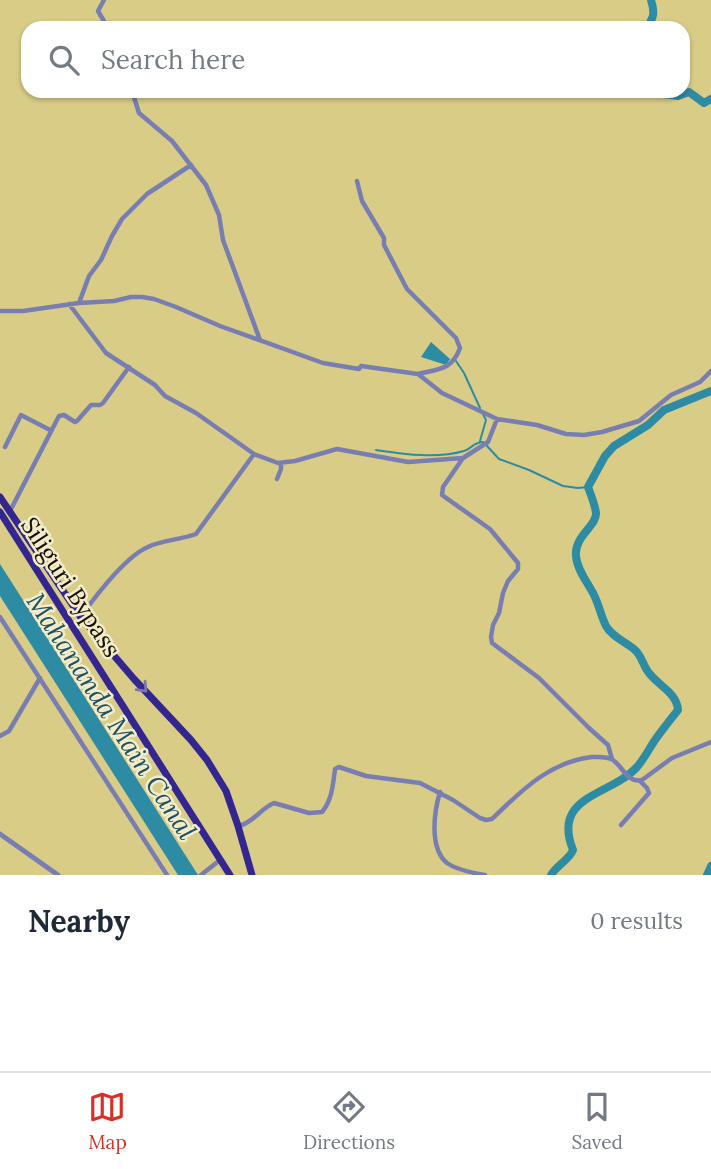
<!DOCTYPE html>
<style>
body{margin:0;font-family:Lora,serif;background:#f6f6f7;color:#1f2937}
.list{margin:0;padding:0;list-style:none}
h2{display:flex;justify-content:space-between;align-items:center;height:91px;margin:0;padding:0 28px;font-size:30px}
h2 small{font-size:23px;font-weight:400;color:#747a83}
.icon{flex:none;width:38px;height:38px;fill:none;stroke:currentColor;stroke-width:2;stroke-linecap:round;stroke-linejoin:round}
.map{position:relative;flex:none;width:711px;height:875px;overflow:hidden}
.search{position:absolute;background:#fff;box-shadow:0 2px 5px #0004;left:21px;right:21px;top:21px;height:77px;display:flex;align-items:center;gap:18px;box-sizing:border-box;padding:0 24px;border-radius:21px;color:#747a83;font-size:26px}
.sheet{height:196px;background:#fff}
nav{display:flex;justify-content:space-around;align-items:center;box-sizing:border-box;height:98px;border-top:2px solid #e0e1e3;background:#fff;font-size:19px;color:#747a83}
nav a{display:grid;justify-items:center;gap:4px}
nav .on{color:#d93025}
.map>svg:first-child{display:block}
.water{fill:#2e8ba4}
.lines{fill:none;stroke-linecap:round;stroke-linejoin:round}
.stream{stroke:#2e8ba4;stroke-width:2}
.river{stroke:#2e8ba4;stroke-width:8}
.minor{stroke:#787eb2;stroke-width:4.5}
.tertiary{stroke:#787eb2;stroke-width:5}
.trunk{stroke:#342690;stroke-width:7}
.oneway{stroke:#8075a7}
.labels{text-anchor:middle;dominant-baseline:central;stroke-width:5;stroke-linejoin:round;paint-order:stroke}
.street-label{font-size:24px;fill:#161100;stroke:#f2ecca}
.water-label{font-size:26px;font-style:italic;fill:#1f5160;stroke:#f2ecca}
</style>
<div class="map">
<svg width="711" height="875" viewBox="0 0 711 875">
<rect width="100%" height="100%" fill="#d8cc87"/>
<path class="water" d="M431,342L450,359L446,365L421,357Z
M0,564L198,875H178L0,596Z"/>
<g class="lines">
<path class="stream" d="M456,361L464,373L480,408
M480,441L486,420L483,414
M487,446L499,459L529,470L563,486L578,488L588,487
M376,450C404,454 436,459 464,451C471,449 474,442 483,442"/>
<path class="river" d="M647,28C654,16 655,14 651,0
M642,91L678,96L689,92L704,103L711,99
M551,875C557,865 570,859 573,850C551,795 611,796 637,767C644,759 649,749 655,740C662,730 670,720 678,710C677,693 659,686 649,673C643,666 642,656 635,650C626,642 612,637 606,626C601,616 599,605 594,595C588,583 577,570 576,556C574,536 597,526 596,513C595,505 591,495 588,487L605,456L614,446L648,425L664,410L711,391
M707,875L711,866"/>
<path class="minor" d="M104,0L98,11L108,28
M132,91L139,113L172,141L206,185L219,215L223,240L260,340
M357,181L362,201L384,238V245L407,289L456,338L460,348C452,370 439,369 418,374
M79,303L89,276L101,260L112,236L122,219L147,194L191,165
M69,304L106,353L155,385L165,396L196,413L254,454L278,463L295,461L337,449L408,462L463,458
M0,311H23L79,303L114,301L131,297H142L154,299L176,307L220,326L323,363L359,369L361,366L418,374L442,393L497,419L537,425L566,434L584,435L602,432L639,421L671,395L700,382L711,371
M497,419L488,442L463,458L443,487L442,495L490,529L518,563V569L508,581L503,593L499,613L493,625L491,637L492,643L539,678L589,728L608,745L612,759
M5,447L21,415L50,430
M277,479L281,469V463
M9,513L59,416L64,415L75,422L77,421L91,405H100L103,403L129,367
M0,617L167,875
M74,627C89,604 124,557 148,547C162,540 180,540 196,534L254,454
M0,736L9,731L40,678
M440,792C434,812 429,848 447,863C457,870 473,873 485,875
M621,825L649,793L647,788L640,781
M239,826C254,822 260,809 274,803L309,813L322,812C332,800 333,785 335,769L339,767L366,776L420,783L453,800L480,818L486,820L492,819C521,791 549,762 592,757C598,757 607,756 613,760C623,767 628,784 642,780L672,758L711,742
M201,875L220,860"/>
<path class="tertiary" d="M0,834L58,875"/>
<path class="trunk" d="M0,497L80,616L134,679L191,740L207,760L226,791L238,826L252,875
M0,512L230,875"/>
</g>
<defs><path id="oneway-chevron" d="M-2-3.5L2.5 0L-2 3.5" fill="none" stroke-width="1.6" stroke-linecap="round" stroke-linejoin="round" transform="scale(1.75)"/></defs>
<use class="oneway" href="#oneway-chevron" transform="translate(143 688) rotate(47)"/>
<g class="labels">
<g class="street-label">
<text transform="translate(71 587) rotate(57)">Siliguri Bypass</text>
</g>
<g class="water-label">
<text transform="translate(112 716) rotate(57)">Mahananda Main Canal</text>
</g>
</g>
</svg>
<div class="search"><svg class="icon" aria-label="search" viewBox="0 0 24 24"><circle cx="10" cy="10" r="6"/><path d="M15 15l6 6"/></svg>Search here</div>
</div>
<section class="sheet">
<h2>Nearby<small>0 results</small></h2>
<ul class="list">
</ul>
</section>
<nav>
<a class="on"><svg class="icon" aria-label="map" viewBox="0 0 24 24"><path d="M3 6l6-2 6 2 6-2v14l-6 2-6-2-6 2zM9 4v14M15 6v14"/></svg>Map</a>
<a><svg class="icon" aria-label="directions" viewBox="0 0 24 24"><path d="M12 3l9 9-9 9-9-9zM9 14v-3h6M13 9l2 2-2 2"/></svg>Directions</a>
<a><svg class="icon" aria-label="saved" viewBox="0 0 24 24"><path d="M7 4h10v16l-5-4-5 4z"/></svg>Saved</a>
</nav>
